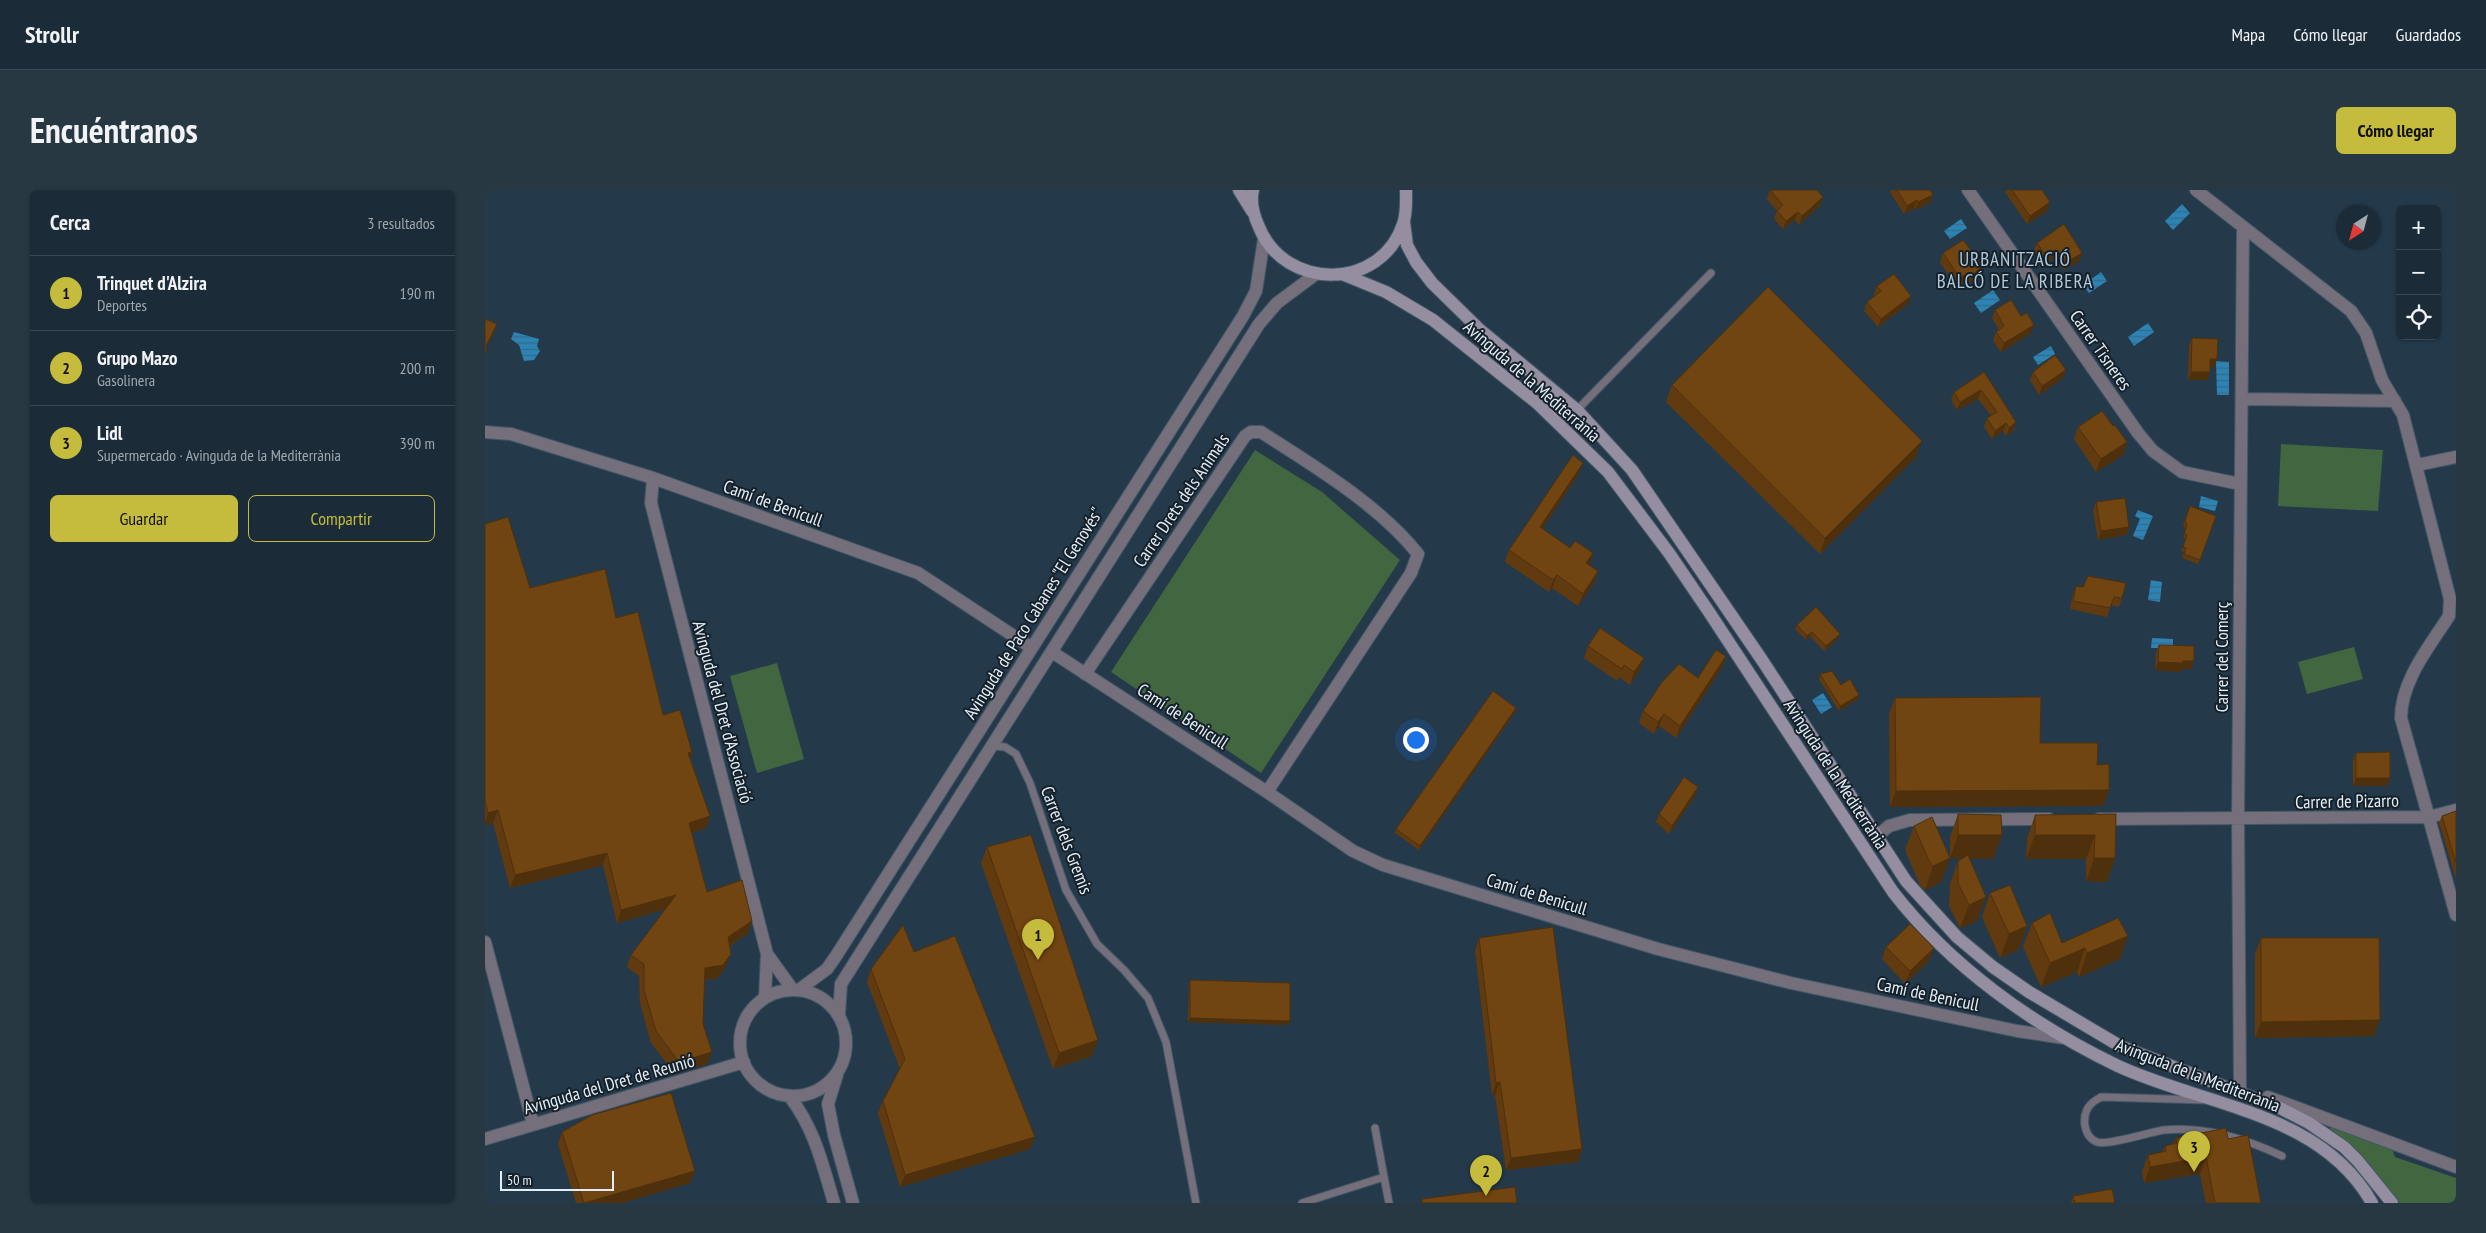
<!DOCTYPE html>
<html lang="es">
<meta charset="utf-8">
<style>
body{margin:0;font-family:"PT Sans Narrow",sans-serif;background:#283843;color:#f1f3f6}
.controls{position:absolute;right:15px;top:15px;display:grid;overflow:hidden;border-radius:8px;box-shadow:0 1px 4px #0004}
.controls button{width:45px;height:45px;display:grid;place-items:center;padding:0;border:0;border-bottom:1px solid #394853;background:#1b2c38;color:#f1f3f6;font:25px sans-serif}
.compass{position:absolute;left:1851px;top:15px;width:45px;height:45px;border-radius:50%;background:#1b2c38;box-shadow:0 1px 4px #0004;rotate:216deg}
.scale{position:absolute;left:15px;bottom:12px;width:114px;box-sizing:border-box;padding-left:5px;border:2px solid #e2effa;border-top:0;font-size:14px;line-height:18px;white-space:nowrap;color:#e2effa;-webkit-text-stroke:4px #162028;paint-order:stroke}
.you{position:absolute;left:930px;top:549px;width:18px;height:18px;margin:-12px;border:4px solid #fff;border-radius:50%;background:#1a73e8;box-shadow:0 0 0 8px #1a73e833}
.badge{display:grid;place-items:center;width:32px;height:32px;border-radius:50%;background:#c5bc3d;color:#111;font-size:16px;font-weight:700}
.pin{position:absolute;translate:-50% -41px;filter:drop-shadow(0 1px 2px #0008)}
.pin::after{content:'';position:absolute;top:26px;width:18px;height:15px;background:inherit;clip-path:polygon(0 0,100% 0,50% 100%)}
.list{margin:0;padding:0;list-style:none}
h2{display:flex;justify-content:space-between;align-items:center;height:65px;margin:0;padding:0 20px;font-size:21px}
h2 small{font-size:16px;font-weight:400;color:#a0a7ae}
.list li{display:grid;grid-template-columns:32px 1fr auto;gap:15px;align-items:center;box-sizing:border-box;height:75px;padding:0 20px;border-top:1px solid #394853}
.list b{display:block;font-size:19px;white-space:nowrap}
.list p{margin:0;font-size:16px;white-space:nowrap;color:#a0a7ae}
.list em{font-size:16px;font-style:normal;color:#a0a7ae}
.actions{display:flex;gap:10px;padding:15px 20px}
.actions a{flex:1;padding:11px 0;border:1px solid #c5bc3d;border-radius:8px;text-align:center;font-size:18px;color:#c5bc3d}
.actions .main{background:#c5bc3d;color:#111}
.icon{flex:none;width:28px;height:28px;fill:none;stroke:currentColor;stroke-width:2;stroke-linecap:round;stroke-linejoin:round}
.map{position:relative;flex:none;width:1971px;height:1013px;overflow:hidden;border-radius:8px}
header{display:flex;align-items:center;gap:30px;box-sizing:border-box;height:70px;padding:0 25px;background:#1b2c38;border-bottom:1px solid #394853}
header strong{font-size:24px}
nav{display:flex;gap:28px;margin-inline-start:auto;font-size:18px}
.intro{display:flex;align-items:center;justify-content:space-between;box-sizing:border-box;height:120px;padding:0 30px}
h1{margin:0;font-size:35px}
.button{padding:12px 22px;border-radius:8px;background:#c5bc3d;color:#111;font-size:18px;font-weight:700}
main{display:flex;gap:30px;padding:0 30px}
aside{flex:1;background:#1b2c38;border-radius:8px;box-shadow:0 1px 4px #0004}
.map>svg:first-child{display:block}
.green{fill:#42663f}
.water{fill:url(#water-rules)}
.lines{fill:none;stroke-linecap:round;stroke-linejoin:round}
.lane-casing{stroke:#425767;stroke-width:9}
.street-casing{stroke:#425767;stroke-width:14}
.secondary-casing{stroke:#425767;stroke-width:14}
.lane{stroke:#746f7a;stroke-width:7}
.street{stroke:#746f7a;stroke-width:12}
.secondary{stroke:#958ea0;stroke-width:12}
.wall{fill:#613b0f}
.shaded-wall{fill:#4f300c}
.building{fill:#714511;stroke:#4f300c}
.labels{text-anchor:middle;dominant-baseline:central;stroke-width:4;stroke-linejoin:round;paint-order:stroke}
.street-label{font-size:18px;fill:#e2effa;stroke:#162028}
.neighbourhood-label{font-size:19px;letter-spacing:1px;fill:#afcade;stroke:#162028}
</style>
<header>
<strong>Strollr</strong>
<nav><a>Mapa</a><a>Cómo llegar</a><a>Guardados</a></nav>
</header>
<div class="intro"><h1>Encuéntranos</h1><a class="button">Cómo llegar</a></div>
<main>
<aside>
<h2>Cerca<small>3 resultados</small></h2>
<ul class="list">
<li><span class="badge">1</span><div><b>Trinquet d'Alzira</b><p>Deportes</p></div><em>190 m</em></li>
<li><span class="badge">2</span><div><b>Grupo Mazo</b><p>Gasolinera</p></div><em>200 m</em></li>
<li><span class="badge">3</span><div><b>Lidl</b><p>Supermercado · Avinguda de la Mediterrània</p></div><em>390 m</em></li>
</ul>
<div class="actions"><a class="main">Guardar</a><a>Compartir</a></div>
</aside>
<div class="map">
<svg width="1971" height="1013" viewBox="0 0 1971 1013">
<defs>
<pattern id="water-rules" width="6" height="5" patternUnits="userSpaceOnUse" patternTransform="scale(1.25)"><rect width="6" height="5" fill="#2c83b4"/><path d="M0 2.5h6" fill="none" stroke="#366b8a"/></pattern>
</defs>
<rect width="100%" height="100%" fill="#243a4b"/>
<path class="green" d="M1796,254L1898,260L1893,321L1793,316Z
M770,260L837,302L915,370L776,583L626,482Z
M1869,457L1878,489L1822,504L1813,472Z
M292,473L319,569L272,583L245,486Z
M1846,937L1907,959L1910,967L1971,988V1013H1914L1867,956L1844,938Z"/>
<path class="water" d="M1697,14L1705,23L1688,40L1680,31Z
M1476,29L1482,38L1465,49L1459,41Z
M1616,82L1622,91L1604,103L1598,95Z
M1508,100L1515,110L1496,123L1489,113Z
M1663,133L1669,142L1649,156L1643,147Z
M29,142L54,149L52,156L55,161L49,170L39,171L34,155L26,149Z
M1566,156L1570,164L1553,175L1548,167Z
M1731,171L1744,172V205H1732Z
M1716,306L1733,311L1730,321L1714,317Z
M1653,320L1668,326L1658,350L1648,346L1655,329L1650,326Z
M1666,390L1677,392L1675,412L1663,410Z
M1667,448L1688,449V458H1666Z
M1338,503L1347,517L1336,524L1327,510Z"/>
<g class="lines">
<defs>
<path id="lane" d="M1092,220L1226,83
M507,556L520,557L531,564L545,593L581,700L612,754L639,780L663,808L681,852L711,1013
M1718,910L1616,907C1613,909 1609,911 1607,913C1596,923 1597,946 1612,952C1622,956 1665,942 1679,940C1720,936 1761,949 1797,966
M890,938L899,987
M817,1013L899,987L904,1013"/>
<path id="street" d="M1483,0L1653,243L1668,261L1697,282L1755,294
M1711,0L1866,121L1881,143L1897,190L1918,225L1965,409L1964,426C1944,457 1916,491 1916,528L1971,725
M1757,209L1910,211
M0,242L26,244L168,288L433,383L547,458
M1932,275L1971,267
M168,288L166,313L282,764L280,807
M567,462L782,602L868,661L898,675L1173,759L1306,793L1532,841L1579,848
M600,484L760,246L766,242H776C829,276 894,315 933,364L926,383L782,602
M1614,629L1944,627L1971,620
M1392,646L1404,636L1425,630L1564,629
M0,752L48,934
M282,764L308,800
M315,799L342,779L351,766L758,126L771,101L779,49
M255 853a53 53 0 1 1 106 0a53 53 0 1 1-106 0Z
M354,824L356,794L774,134L792,113L831,84
M352,885L343,914L349,945L368,1013
M1755,898L1753,629L1758,37
M305,907C330,940 337,973 349,1013
M1783,907L1971,977
M0,949L259,872"/>
<path id="secondary" d="M754,0L767,21
M768,0C765,12 769,26 774,37C800,101 896,101 918,34C922,24 921,11 921,0
M919,32L922,55L931,72L947,93L994,139L1092,220L1147,280L1277,470L1421,691L1472,747L1508,777L1544,802L1635,856L1795,918L1824,933L1859,957L1873,971L1907,1013
M857,84L901,102L948,130L1052,213L1123,282L1184,363L1224,422L1408,702C1466,777 1548,835 1633,876C1719,916 1836,922 1887,1013"/>
</defs>
<use href="#lane" class="lane-casing"/>
<use href="#street" class="street-casing"/>
<use href="#secondary" class="secondary-casing"/>
<use href="#lane" class="lane"/>
<use href="#street" class="street"/>
<use href="#secondary" class="secondary"/>
</g>
<path class="wall" d="M1285,0L1335,15L1314,35L1310,30L1298,39L1289,29L1292,21L1282,9Z
M1406,0H1445V13L1430,20L1429,18L1419,24L1405,2Z
M1521,0H1557L1562,21L1542,34L1520,2Z
M1552,53L1597,63L1594,71L1579,80L1568,68L1558,74L1548,62Z
M1458,63L1495,84L1484,93L1481,90L1472,97L1455,72Z
M1392,96L1423,114L1393,137L1379,121L1382,112L1390,106L1389,104Z
M1510,120L1536,126L1546,143L1516,162L1508,151L1511,142L1514,140L1507,128Z
M1707,148L1732,169L1729,177H1725L1722,190H1703L1704,156Z
M1499,182L1531,232L1528,241L1521,246L1518,241L1507,249L1499,237L1502,228L1506,226L1493,209L1472,220L1466,210L1469,202Z
M1548,182L1578,188L1554,205L1545,190Z
M1187,195L1431,267L1335,364L1181,212Z
M1593,237L1642,252L1638,265L1611,282L1589,249Z
M1093,285L1057,339L1085,358L1108,363L1104,375L1113,381L1109,393L1093,416L1067,398L1064,402L1020,372L1024,360Z
M1611,312L1644,337L1641,345L1613,350L1608,321Z
M1705,316L1731,326L1713,374L1697,368L1699,362L1696,361L1701,349L1698,348L1701,340L1698,335Z
M0,334L45,398L131,428L178,525L207,562L205,568L225,626L221,638L207,643L222,702L263,743L245,756L241,776L233,788L220,790L218,834L222,874L190,884L166,853L155,813L154,786L142,777L146,765L181,719L132,733L118,675L25,698L8,633L0,635Z
M1591,396L1637,408L1634,417L1626,415L1622,427L1585,419L1588,404Z
M1312,435L1353,448L1339,461L1325,446L1321,450L1310,439Z
M1674,455L1709,471L1706,479H1696L1695,482L1670,480L1671,463Z
M1103,456L1159,468L1154,481L1145,495L1134,487L1132,491L1099,468Z
M1241,466L1236,479L1191,548L1174,536L1169,544L1154,533L1158,521L1213,488Z
M1335,484L1356,495L1373,509L1354,521L1334,489Z
M1410,508L1555,553L1612,575L1624,600L1618,616L1405,617L1404,524Z
M1031,518L1030,522L934,660L910,643L911,639Z
M1871,563L1905,588L1902,596H1868V571Z
M1213,597L1210,606L1184,644L1171,632L1174,624Z
M1971,621V689L1954,633L1957,626Z
M1473,624L1517,645L1508,669L1484,668L1492,731L1475,738L1464,716L1465,694L1473,671L1477,668H1465L1456,692L1440,700L1435,695L1420,660L1429,636L1465,668V647Z
M1631,624L1630,668L1622,692L1601,691V669H1541L1542,649L1550,625Z
M502,657L607,866L568,879L496,673Z
M1505,703L1542,736L1533,760L1515,768L1497,727Z
M1633,728L1635,769L1594,787L1592,782L1556,797L1538,757L1547,733L1577,753Z
M994,748L1097,959L1093,972L1021,980L1010,905H1007L990,761Z
M1776,748L1889,846L1770,848V764Z
M1401,757L1444,771L1420,794L1397,769Z
M429,762L545,959L415,997L393,923L398,911L415,879L382,792L386,779Z
M705,790L803,835L703,832L704,794Z
M77,942L205,993L137,1013H91L73,954Z
M1691,948L1743,949L1776,1013H1721L1715,984L1659,993L1657,981L1663,965L1677,962L1680,956L1689,953Z
M1588,1006L1630,1013H1586Z"/>
<path class="shaded-wall" d="M1448,5L1445,13L1430,20L1433,12Z
M1338,7L1335,15L1314,35L1317,26Z
M1432,10L1429,18L1419,24L1422,16Z
M1565,12L1562,21L1542,34L1545,26Z
M1313,22L1310,30L1298,39L1301,31Z
M1571,60L1568,68L1558,74L1561,66Z
M1597,63L1594,71L1579,80L1582,72Z
M1498,76L1495,84L1484,93L1487,85Z
M1484,82L1481,90L1472,97L1475,88Z
M1426,106L1423,114L1393,137L1396,129Z
M12,134L9,142L0,160V158Z
M1549,135L1546,143L1516,162L1519,153Z
M1725,169H1732L1729,177H1722Z
M1581,180L1578,188L1554,205L1557,196Z
M1706,182H1725L1722,190H1703Z
M1496,200L1493,209L1472,220L1475,212Z
M1531,232L1528,241L1521,246L1524,238Z
M1521,233L1518,241L1507,249L1510,241Z
M1437,251L1431,267L1335,364L1340,348Z
M1642,252L1638,265L1611,282L1616,269Z
M1098,273L1093,285L1050,350L1055,337Z
M1644,337L1641,345L1613,350L1616,341Z
M1108,363L1104,376L1101,373Z
M1113,381L1109,393L1093,416L1098,404Z
M1072,385L1067,398L1064,402L1068,390Z
M1327,442L1325,446L1321,450L1322,446Z
M1355,444L1353,448L1339,461L1341,456Z
M1241,466L1236,479L1191,548L1195,536Z
M1159,468L1154,481L1145,495L1149,482Z
M1709,471L1706,479H1696L1695,482L1670,480L1673,472Z
M1374,505L1373,509L1354,521L1355,516Z
M1031,518L1030,522L934,660L935,656Z
M1179,524L1174,536L1169,544L1173,532Z
M207,562L203,574V563Z
M1871,588H1905L1902,596H1868Z
M1213,597L1210,606L1184,644L1187,636Z
M1624,600L1618,616L1405,617L1411,601Z
M13,620L8,633L0,635V632L3,623Z
M225,626L221,638L200,645L204,633Z
M1473,645H1517L1508,669L1465,668Z
M1550,645H1610L1601,669H1541Z
M122,663L118,675L25,698L30,685Z
M1465,668L1456,692L1440,700L1448,676Z
M1609,668H1630L1622,692L1601,691Z
M191,705L187,717L132,733L136,720Z
M1501,707L1492,731L1475,738L1484,715Z
M267,731L263,743L239,759L243,747Z
M1542,736L1533,760L1515,768L1524,744Z
M1643,746L1635,769L1594,787L1602,763Z
M1449,758L1444,771L1420,794L1425,781Z
M1600,758L1592,782L1556,797L1565,773Z
M246,764L241,776L233,788L216,790L220,778Z
M705,828L805,831L803,835L703,832Z
M1895,830L1889,846L1770,848L1776,832Z
M613,850L607,866L568,879L574,863Z
M227,862L222,874L190,884L194,872Z
M1015,892L1010,905H1007L1011,893Z
M550,947L545,959L415,997L420,985Z
M1097,959L1093,972L1021,980L1026,968Z
M1721,967L1715,984L1659,993L1665,977Z
M210,981L205,993L137,1013H99Z"/>
<path class="building" d="M1285,0H1332L1338,7L1317,26L1313,22L1301,31L1292,21L1298,15Z
M1412,0H1445L1448,5L1433,12L1432,10L1422,16Z
M1527,0H1557L1565,12L1545,26Z
M1579,34L1597,63L1582,72L1571,60L1561,66L1552,53Z
M1478,50L1498,76L1487,85L1484,82L1475,88L1458,63Z
M1409,84L1426,106L1396,129L1382,112L1396,101L1392,96Z
M1283,97L1437,251L1340,348L1187,195Z
M1526,110L1536,126L1542,123L1549,135L1519,153L1511,142L1519,136L1510,120Z
M0,129L12,134L1,156L2,160L0,163Z
M1707,148L1733,149L1732,169H1725V182H1706Z
M1570,165L1581,180L1557,196L1548,182Z
M1499,182L1531,232L1524,238L1521,233L1510,241L1502,228L1512,222L1496,200L1475,212L1469,202Z
M1617,221L1628,236L1630,235L1642,252L1616,269L1593,237Z
M1088,265L1098,273L1055,337L1085,358L1090,351L1108,363L1101,373L1113,381L1098,404L1072,385L1068,390L1024,360Z
M1640,308L1644,337L1616,341L1611,312Z
M1705,316L1731,326L1715,370L1699,364L1701,358L1698,357L1702,345L1699,344L1702,336L1700,331Z
M23,327L45,398L120,379L131,428L153,422L178,525L195,520L207,562L203,563L225,626L204,633L222,702L257,690L267,731L243,747L246,764L238,775L220,778L218,834L227,862L194,872L171,841L159,800V774L146,765L191,705L136,720L122,663L30,685L13,620L3,623L0,611V334Z
M1603,386L1641,393L1637,408L1629,407L1625,418L1588,411L1591,396L1598,397Z
M1331,417L1355,444L1341,456L1327,442L1322,446L1312,435Z
M1115,438L1159,468L1149,482L1139,475L1137,479L1103,456Z
M1674,455L1709,456V471H1698V473L1673,472Z
M1231,460L1241,466L1195,536L1179,524L1173,532L1158,521L1177,492L1194,474L1213,488Z
M1347,481L1356,495L1365,489L1374,505L1355,516L1335,484Z
M1008,501L1031,518L935,656L911,639Z
M1556,507L1555,553H1613L1612,575L1624,574V600L1411,601L1410,508Z
M1905,562V588H1871V563Z
M1199,587L1213,597L1187,636L1174,624Z
M1971,621V673L1957,626Z
M1473,624L1516,625L1517,645H1473Z
M1631,624L1630,668H1609L1610,645H1550V625Z
M1447,627L1465,668L1448,676L1444,671L1429,636Z
M546,645L613,850L574,863L502,657Z
M1483,665L1501,707L1484,715L1473,693V671Z
M1525,695L1542,736L1524,744L1505,703Z
M1565,723L1577,753L1633,728L1643,746L1602,763L1600,758L1565,773L1547,733Z
M1425,734L1449,758L1425,781L1401,757Z
M418,735L429,762L470,746L550,947L420,985L398,911L420,869L386,779Z
M1068,737L1097,959L1026,968L1015,892L1011,893L994,748Z
M1776,748H1894L1895,830L1776,832Z
M705,790L805,793V831L705,828Z
M186,903L210,981L99,1013L77,942L107,925Z
M1741,938L1743,949L1763,945L1776,1013H1730L1721,967L1665,977L1663,965L1681,961L1680,956L1692,953L1691,948Z
M1030,997L1032,1013H937V1009Z
M1627,999L1630,1013H1590L1588,1006Z"/>
<g class="labels">
<g class="street-label">
<text transform="translate(1616 160) rotate(55)">Carrer Tisneres</text>
<text transform="translate(1047 191) rotate(41)">Avinguda de la Mediterrània</text>
<text transform="translate(696 310) rotate(-56)">Carrer Drets dels Animals</text>
<text transform="translate(288 313) rotate(20)">Camí de Benicull</text>
<text transform="translate(548 423) rotate(-58)">Avinguda de Paco Cabanes "El Genovés"</text>
<text transform="translate(1736 467) rotate(-90)">Carrer del Comerç</text>
<text transform="translate(238 522) rotate(75)">Avinguda del Dret d'Associació</text>
<text transform="translate(698 526) rotate(33)">Camí de Benicull</text>
<text transform="translate(1351 584) rotate(57)">Avinguda de la Mediterrània</text>
<text transform="translate(1862 611) rotate(-1)">Carrer de Pizarro</text>
<text transform="translate(582 650) rotate(69)">Carrer dels Gremis</text>
<text transform="translate(1052 704) rotate(17)">Camí de Benicull</text>
<text transform="translate(1443 804) rotate(12)">Camí de Benicull</text>
<text transform="translate(1713 885) rotate(21)">Avinguda de la Mediterrània</text>
<text transform="translate(124 894) rotate(-16)">Avinguda del Dret de Reunió</text>
</g>
<g class="neighbourhood-label">
<text x="1530" y="69">URBANITZACIÓ<tspan x="1530" dy="22">BALCÓ DE LA RIBERA</tspan></text>
</g>
</g>
</svg>
<div class="controls">
<button>+</button>
<button>−</button>
<button><svg class="icon" aria-label="locate" viewBox="0 0 24 24"><circle cx="12" cy="12" r="6"/><path d="M12 2v4M12 18v4M2 12h4M18 12h4"/></svg></button>
</div>
<svg class="compass" viewBox="-18 -18 36 36"><path d="M0-13l5 13h-10z" fill="#e53935"/><path d="M0 13l5-13h-10z" fill="#a0a7ae"/></svg>
<div class="scale">50 m</div>
<div class="you"></div>
<div class="pin badge" style="left:553px;top:770px">1</div>
<div class="pin badge" style="left:1001px;top:1006px">2</div>
<div class="pin badge" style="left:1709px;top:982px">3</div>
</div>
</main>
